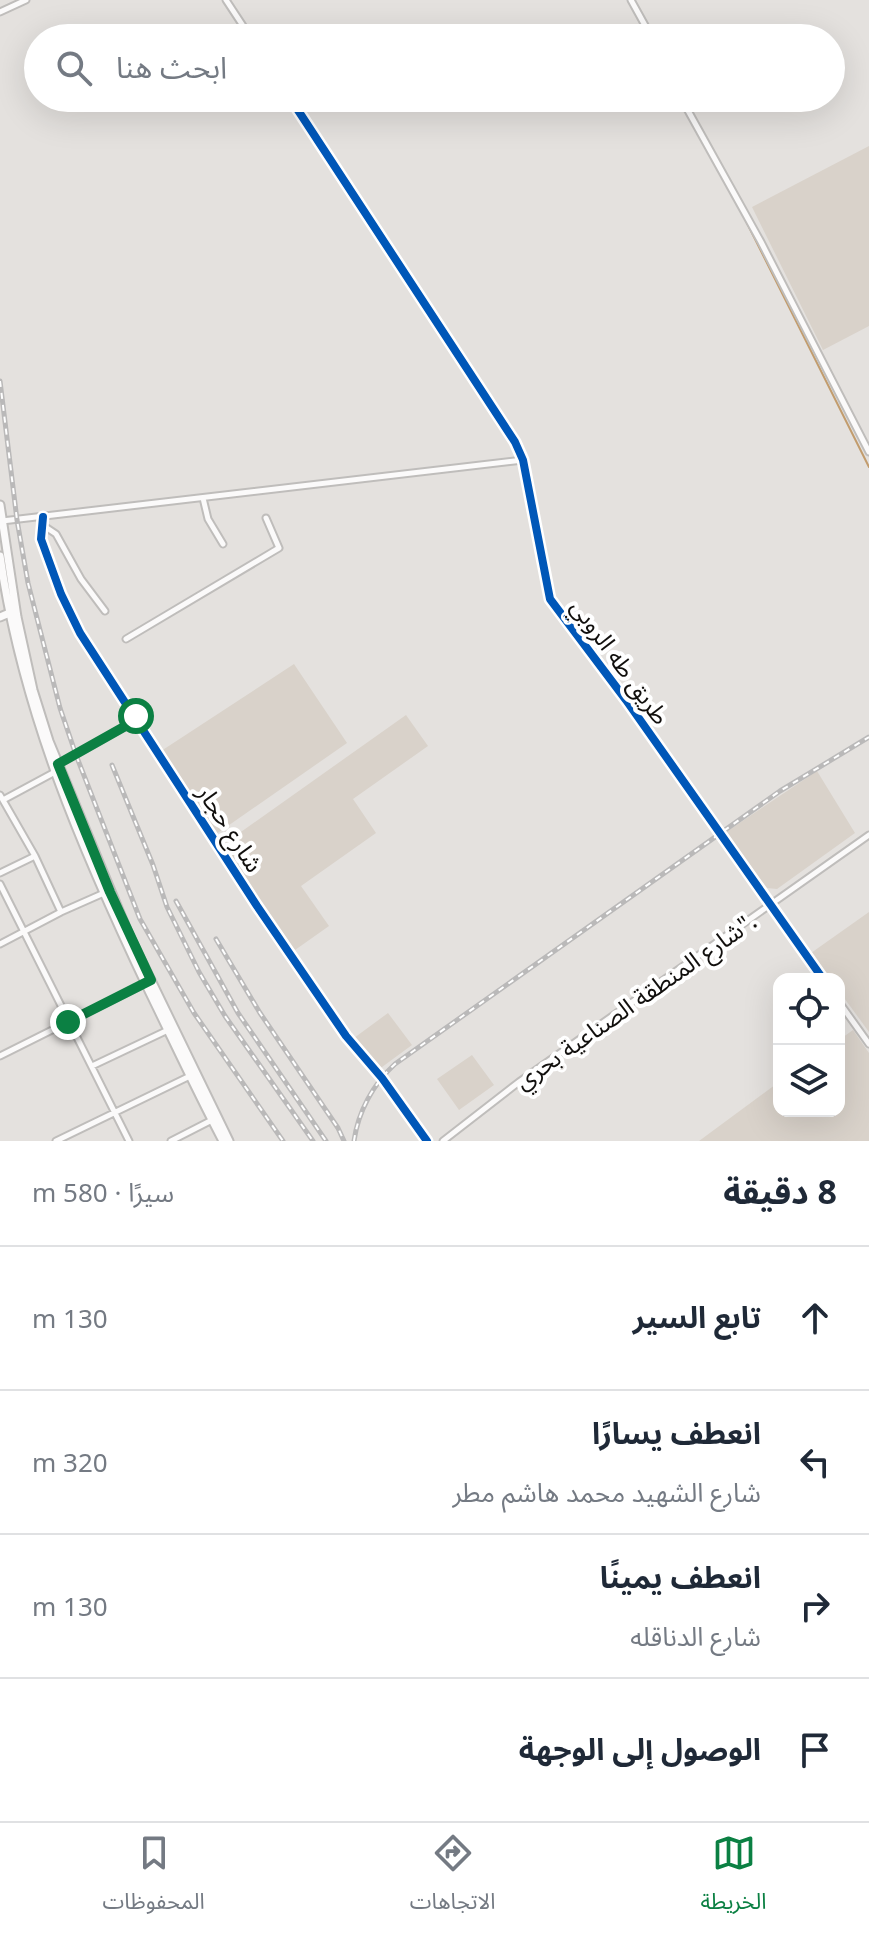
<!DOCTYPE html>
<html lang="ar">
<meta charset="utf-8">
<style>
body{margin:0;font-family:"Noto Sans","Noto Sans Arabic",sans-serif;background:#f6f6f7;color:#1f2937;direction:rtl}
.controls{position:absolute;right:24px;bottom:24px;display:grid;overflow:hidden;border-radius:16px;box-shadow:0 8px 32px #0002}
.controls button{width:72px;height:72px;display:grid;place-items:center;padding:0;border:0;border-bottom:2px solid #e0e1e3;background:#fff;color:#1f2937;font:40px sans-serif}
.stop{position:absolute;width:24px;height:24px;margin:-18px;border:6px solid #0b8043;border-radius:50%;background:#fff}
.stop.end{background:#0b8043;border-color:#fff;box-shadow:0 2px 8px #0008}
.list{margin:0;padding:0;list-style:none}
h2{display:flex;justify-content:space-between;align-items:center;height:104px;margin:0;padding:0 32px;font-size:34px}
h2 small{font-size:26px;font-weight:400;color:#747a83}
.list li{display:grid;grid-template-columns:52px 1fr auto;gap:24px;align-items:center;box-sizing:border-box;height:144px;padding:0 32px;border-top:2px solid #e0e1e3}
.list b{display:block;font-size:30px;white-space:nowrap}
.list p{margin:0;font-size:26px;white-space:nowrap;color:#747a83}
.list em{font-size:26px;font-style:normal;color:#747a83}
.icon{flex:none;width:44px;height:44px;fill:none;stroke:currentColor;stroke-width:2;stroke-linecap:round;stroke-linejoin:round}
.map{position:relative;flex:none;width:869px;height:1141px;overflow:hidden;direction:ltr}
.search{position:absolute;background:#fff;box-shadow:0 8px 32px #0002;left:24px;right:24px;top:24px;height:88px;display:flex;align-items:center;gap:20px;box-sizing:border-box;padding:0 28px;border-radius:44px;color:#747a83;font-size:30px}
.sheet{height:680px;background:#fff}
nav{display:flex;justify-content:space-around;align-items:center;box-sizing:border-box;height:112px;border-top:2px solid #e0e1e3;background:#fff;font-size:22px;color:#747a83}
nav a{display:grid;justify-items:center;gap:4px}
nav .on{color:#0b8043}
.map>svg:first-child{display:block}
.built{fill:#d9d2ca}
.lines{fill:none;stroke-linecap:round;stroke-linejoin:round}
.stream{stroke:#c29c6d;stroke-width:2}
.minor-casing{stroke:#bfbdbb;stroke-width:9}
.major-casing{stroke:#bfbdbb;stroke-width:11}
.minor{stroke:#fbfafa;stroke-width:5}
.major{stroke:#fbfafa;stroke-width:7}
.rail-casing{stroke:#bab9b9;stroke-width:5}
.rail{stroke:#fff;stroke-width:2;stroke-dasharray:6;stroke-linecap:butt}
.cycleway-casing{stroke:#fff;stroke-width:13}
.cycleway{stroke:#0057b8;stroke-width:8}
.route{stroke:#0b8043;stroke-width:10}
.labels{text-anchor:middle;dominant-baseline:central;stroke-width:8;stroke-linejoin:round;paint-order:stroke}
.street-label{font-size:24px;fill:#110f0d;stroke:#fff}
</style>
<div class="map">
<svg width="869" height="1141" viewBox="0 0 869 1141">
<rect width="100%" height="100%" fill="#e4e1de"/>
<path class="built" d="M869,146V326L823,350L752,207Z
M294,664L347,743L212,837L155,755Z
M406,715L428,746L353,799L376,833L301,886L329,926L295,950L221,846Z
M817,771L855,833L777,889L767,888L726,832Z
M869,912V1032L839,991V979H830L811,953Z
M388,1013L412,1045L378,1070L354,1038Z
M853,1030L869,1053V1141H699L779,1082V1111H839V1040Z
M472,1055L494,1085L459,1110L437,1079Z"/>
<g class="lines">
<path class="stream" d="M744,217L869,467"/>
<defs>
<path id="minor" d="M226,0L251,38
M631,0L652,38
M0,12L26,0
M290,98L515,442L523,460L550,599L626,700L823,979
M681,98L761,242L869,452
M203,498L208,519L223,544
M43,517L41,539L61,594L80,633L257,906L346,1036L382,1078L427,1141
M2,521L523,460
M44,526L56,534L81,579L105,611
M126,639L279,548L266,518
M59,764L138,719
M0,795L35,856L61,912
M3,800L55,772
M0,873L35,856
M0,884L129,1141
M0,944L61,912L104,893
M839,1002L869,1044
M0,1056L146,983
M92,1066L168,1030
M56,1141L190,1076
M171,1141L212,1120
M443,1141L519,1082L869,835"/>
<path id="major" d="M0,505L17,617L33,690L49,741L130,937L229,1141
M0,556C22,711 83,852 150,993C174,1042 197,1092 223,1141
M0,617L14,611"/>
</defs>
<use href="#minor" class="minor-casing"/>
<use href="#major" class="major-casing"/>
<use href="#minor" class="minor"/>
<use href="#major" class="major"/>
<defs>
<path id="rail" d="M0,381L17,520L28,583L60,708L76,755L140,919L194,1013L283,1141
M112,765L153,865L167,907L199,972L225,1016L313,1141
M176,901L238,1013L326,1141
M216,939L260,1013L338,1128L344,1141
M354,1141C358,1112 373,1084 395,1064L780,791L869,737"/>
</defs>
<use href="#rail" class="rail-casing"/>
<use href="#rail" class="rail"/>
<defs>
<path id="cycleway" d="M290,98L515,442L523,460L550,599L626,700L823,979
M43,517L41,539L61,594L80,633L257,906L346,1036L382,1078L427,1141"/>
</defs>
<use href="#cycleway" class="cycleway-casing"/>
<use href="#cycleway" class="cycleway"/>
</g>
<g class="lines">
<path class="route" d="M68,1022L151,980L110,892L58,764L138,719L136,716"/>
</g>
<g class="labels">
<g class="street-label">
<text transform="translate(621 661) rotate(54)">طريق طه الروبي</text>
<text transform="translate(231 828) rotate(57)">شارع حجار</text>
<text transform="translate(635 1000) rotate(-35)">شارع المنطقة الصناعية بحري".</text>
</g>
</g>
</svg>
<div class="controls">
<button><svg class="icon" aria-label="locate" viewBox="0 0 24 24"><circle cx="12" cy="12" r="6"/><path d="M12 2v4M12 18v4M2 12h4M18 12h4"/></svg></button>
<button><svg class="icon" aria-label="layers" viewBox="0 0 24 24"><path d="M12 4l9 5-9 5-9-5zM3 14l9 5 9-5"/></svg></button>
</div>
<div class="stop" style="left:136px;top:716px"></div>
<div class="stop end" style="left:68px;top:1022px"></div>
<div class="search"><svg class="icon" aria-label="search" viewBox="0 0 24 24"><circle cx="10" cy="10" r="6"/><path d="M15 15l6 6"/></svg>ابحث هنا</div>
</div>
<section class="sheet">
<h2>8 دقيقة<small>سيرًا · 580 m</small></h2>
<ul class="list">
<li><svg class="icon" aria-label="ahead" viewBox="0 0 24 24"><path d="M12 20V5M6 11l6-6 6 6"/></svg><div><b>تابع السير</b></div><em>130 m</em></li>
<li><svg class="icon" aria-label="left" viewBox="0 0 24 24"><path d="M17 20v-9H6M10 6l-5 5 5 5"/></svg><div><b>انعطف يسارًا</b><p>شارع الشهيد محمد هاشم مطر</p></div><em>320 m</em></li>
<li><svg class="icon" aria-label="right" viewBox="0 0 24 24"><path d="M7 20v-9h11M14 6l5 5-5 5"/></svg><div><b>انعطف يمينًا</b><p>شارع الدناقله</p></div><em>130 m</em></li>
<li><svg class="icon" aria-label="arrive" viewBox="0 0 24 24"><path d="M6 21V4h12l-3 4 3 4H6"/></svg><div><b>الوصول إلى الوجهة</b></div></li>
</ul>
</section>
<nav>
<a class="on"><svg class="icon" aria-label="map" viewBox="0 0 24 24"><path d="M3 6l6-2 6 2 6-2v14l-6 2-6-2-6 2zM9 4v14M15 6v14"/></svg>الخريطة</a>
<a><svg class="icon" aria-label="directions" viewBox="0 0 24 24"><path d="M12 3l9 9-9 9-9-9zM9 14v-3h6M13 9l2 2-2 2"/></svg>الاتجاهات</a>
<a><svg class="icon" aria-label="saved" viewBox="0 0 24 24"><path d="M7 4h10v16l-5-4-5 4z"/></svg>المحفوظات</a>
</nav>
